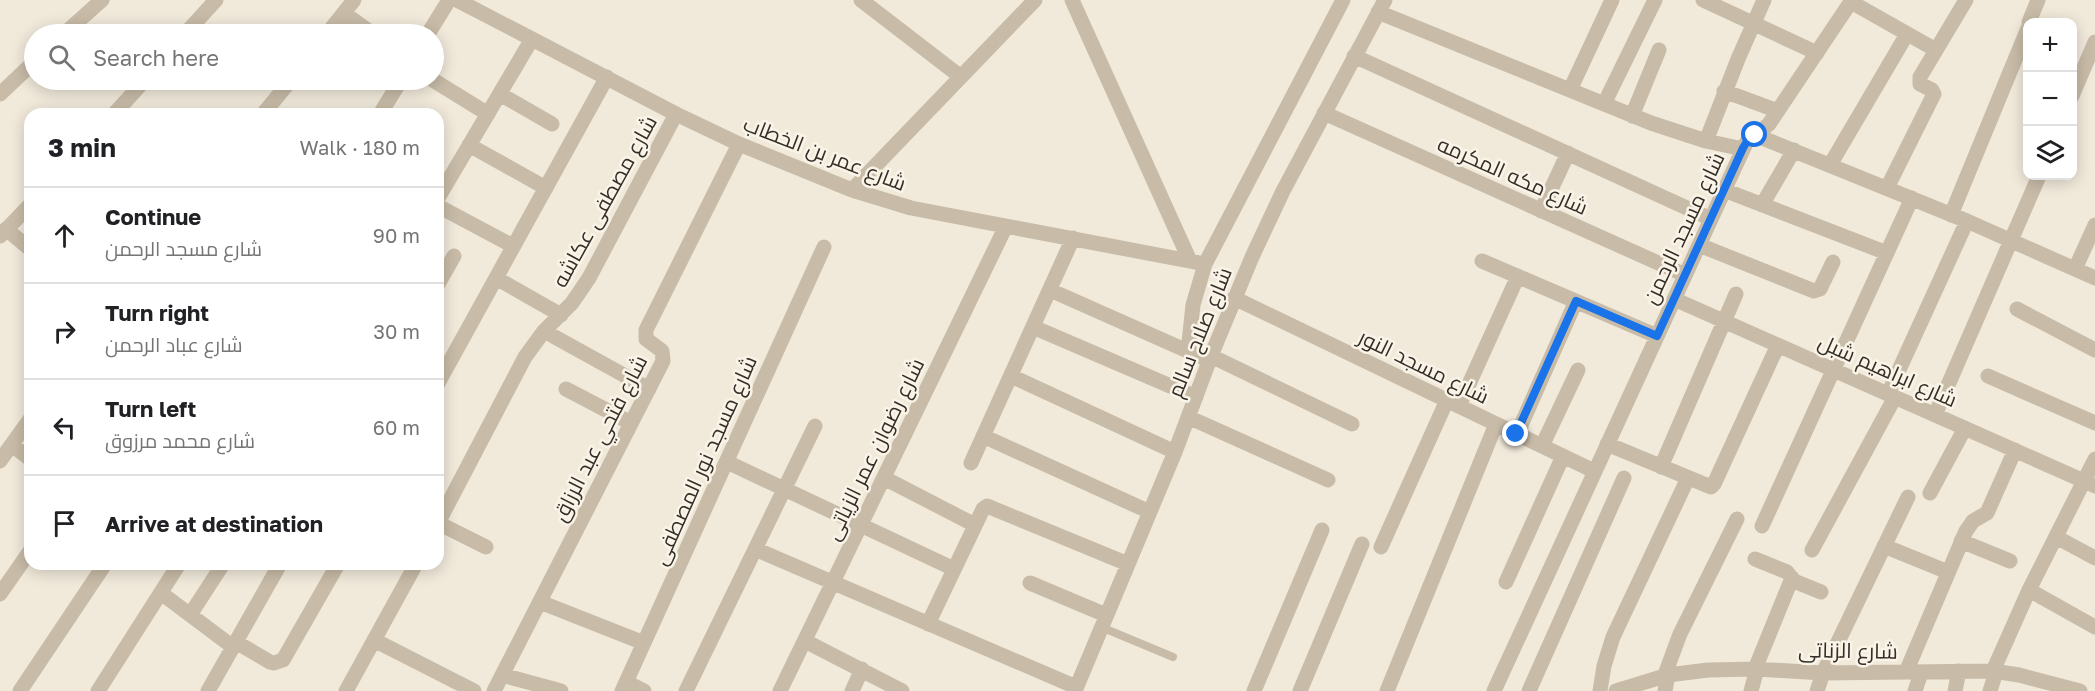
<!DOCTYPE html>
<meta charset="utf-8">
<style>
body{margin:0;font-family:"Golos Text",Cairo,sans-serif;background:#f2f2f2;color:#202124}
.controls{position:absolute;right:18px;top:18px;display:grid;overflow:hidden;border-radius:12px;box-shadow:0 3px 15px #0003}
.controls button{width:54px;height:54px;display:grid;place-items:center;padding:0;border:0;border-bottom:2px solid #e0e0e0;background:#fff;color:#202124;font:30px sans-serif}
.stop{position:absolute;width:18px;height:18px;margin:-14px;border:4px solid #1a73e8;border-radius:50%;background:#fff}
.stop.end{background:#1a73e8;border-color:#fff;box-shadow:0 2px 6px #0008}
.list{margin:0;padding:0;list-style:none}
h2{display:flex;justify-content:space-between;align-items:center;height:78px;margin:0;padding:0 24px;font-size:26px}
h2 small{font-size:20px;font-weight:400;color:#757577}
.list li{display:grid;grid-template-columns:39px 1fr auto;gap:18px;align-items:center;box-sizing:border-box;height:96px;padding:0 24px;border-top:2px solid #e0e0e0}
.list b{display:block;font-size:22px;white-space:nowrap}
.list p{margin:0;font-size:20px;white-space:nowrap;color:#757577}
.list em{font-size:20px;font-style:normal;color:#757577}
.icon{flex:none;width:33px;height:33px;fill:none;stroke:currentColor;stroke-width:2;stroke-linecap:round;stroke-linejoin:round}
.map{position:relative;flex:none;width:2095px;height:691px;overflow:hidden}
.search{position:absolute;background:#fff;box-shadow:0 3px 15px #0003;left:24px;top:24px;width:420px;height:66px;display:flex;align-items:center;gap:15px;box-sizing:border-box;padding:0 21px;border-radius:33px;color:#757577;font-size:22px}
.panel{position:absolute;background:#fff;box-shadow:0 3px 15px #0003;left:24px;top:108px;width:420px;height:462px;border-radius:18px}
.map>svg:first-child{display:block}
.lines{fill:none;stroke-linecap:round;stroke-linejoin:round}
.service{stroke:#c8bca8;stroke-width:8}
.minor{stroke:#c8bca8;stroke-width:15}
.route{stroke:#1a73e8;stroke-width:8}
.labels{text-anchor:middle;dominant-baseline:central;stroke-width:5;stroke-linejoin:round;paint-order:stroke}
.street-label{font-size:21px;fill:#352e28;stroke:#f9f4e7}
</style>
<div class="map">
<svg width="2095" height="691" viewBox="0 0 2095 691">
<rect width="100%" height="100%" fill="#f1eadb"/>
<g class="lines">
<path class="service" d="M1101,627L1173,657"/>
<path class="minor" d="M457,0L676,114L739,144L852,190L911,208L1205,264
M861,0L961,77
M1072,0L1190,261
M1703,0L1817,53
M1851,2L1936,50
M1378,12L1651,123L1706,141L1743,149
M344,13L373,34
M2029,22L2038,0
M64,34L102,0
M185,34L216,0
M327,34L354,0
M428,34L449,0
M1354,56L1711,219
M433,80L488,114
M1570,90L1612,0
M1724,91L1778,111
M0,94L34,62
M500,94L552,124
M2072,96L2095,42
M1604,104L1655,0
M1324,113L1685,275
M114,114L145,80
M263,114L291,80
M380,114L401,80
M1632,116L1659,50
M1755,135L1967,221L2095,278
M1706,141L1738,59L1764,0
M469,145L546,188
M1830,165L1907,34
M1887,188L1934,94L1932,90L1920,84V77L1966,0
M852,190L1035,0
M1724,190L1887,253
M438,198L532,39
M1762,205L1794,150
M438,206L513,246
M1541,211L1568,153
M1951,215L2028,28
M6,229L30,249
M0,236L30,205
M1699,245L1814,291L1820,289L1833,262
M1482,261L1657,336
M2075,269L2095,225
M496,278L561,315
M438,284L454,256
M1050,290L1210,361
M1234,298L1594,471
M1674,299L2095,486
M2017,309L2095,350
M1033,327L1196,397
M544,331L649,389
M1188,351L1193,305L1205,264L1343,0
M1211,356L1352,424
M1011,376L1175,452
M1988,376L2095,423
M438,383L607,77
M566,389L631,423
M1888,394L1967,221
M1459,406L1518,276
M1935,415L2039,176
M1188,417L1328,480
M1517,434L1576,301
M983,436L1150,512
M1607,444L1711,487L1714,484L1778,345
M12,445L30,459
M1542,446L1578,370
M0,461L30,419
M727,462L954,569
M971,463L1073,238
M1661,467L1736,294
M884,478L975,525
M1930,493L1965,428
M438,523L525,357L544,331L572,303L589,278L676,114
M438,523L486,547
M1762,526L1912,198
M2056,537L2095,558
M1961,541L2010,561
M1884,546L1948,572
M1381,547L1447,400
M755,549L1076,687
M1812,550L1895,397
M1755,559L1787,572L1794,581L1821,592
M1506,582L1563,456
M1030,583L1106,615
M2029,590L2095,627
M161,593L233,647
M0,594L30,551
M540,602L644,643
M190,615L223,564
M928,624L983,509L987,506L1128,564
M374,640L474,691
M805,641L902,691
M236,642L270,662L274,663L283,660L338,564
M1755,669L1792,578
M1993,671L2029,590L2095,459
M1906,672L1966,531L1973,521L1987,513L2015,450
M502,675L561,691
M1664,677L1680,634L1737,519
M626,682L644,691
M20,691L105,564
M98,691L179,564
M208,691L280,564
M346,691L416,564
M494,691L663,361L662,351L646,339V330L739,144
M622,691L824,247
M686,691L815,426
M780,691L1006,226
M852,691L862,669
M1075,691L1175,452L1211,356L1252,257L1283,191L1385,0
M1254,691L1322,530
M1300,691L1362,544
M1387,691L1496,424
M1494,691L1746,143L1769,124L1852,0
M1529,691L1624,478
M1600,691L1604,666L1613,637L1688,478
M1616,691L1668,675L1708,670L1757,669L1823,673L1993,671L2019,675L2080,691
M1665,691L1668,675
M1751,691L1757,669
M1817,691L1823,673L1908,497
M1915,691L1921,673
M1955,691L1959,671
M1990,691L1996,672"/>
</g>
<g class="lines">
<path class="route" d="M1516,434L1576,301L1657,336L1743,148L1746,143L1755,135"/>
</g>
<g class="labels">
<g class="street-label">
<text transform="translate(825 153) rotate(21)">شارع عمر بن الخطاب</text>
<text transform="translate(1513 175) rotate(24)">شارع مكه المكرمه</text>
<text transform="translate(604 201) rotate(-61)">شارع مصطفى عكاشه</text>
<text transform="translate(1683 228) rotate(-65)">شارع مسجد الرحمن</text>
<text transform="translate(1199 332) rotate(-68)">شارع صلاح سالم</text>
<text transform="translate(1424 366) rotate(26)">شارع مسجد النور</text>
<text transform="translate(1888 370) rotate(24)">شارع ابراهيم شبل</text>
<text transform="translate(599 438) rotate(-63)">شارع فتحي عبد الرزاق</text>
<text transform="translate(874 449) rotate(-64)">شارع رضوان عمر الزياتى</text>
<text transform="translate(704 460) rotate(-66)">شارع مسجد نور المصطفى</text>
<text transform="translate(1848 650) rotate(1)">شارع الزناتى</text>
</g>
</g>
</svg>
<div class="controls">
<button>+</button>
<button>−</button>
<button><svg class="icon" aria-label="layers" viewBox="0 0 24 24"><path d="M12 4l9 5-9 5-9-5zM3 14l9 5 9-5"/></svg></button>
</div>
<div class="stop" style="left:1755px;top:135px"></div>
<div class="stop end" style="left:1516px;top:434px"></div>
<div class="search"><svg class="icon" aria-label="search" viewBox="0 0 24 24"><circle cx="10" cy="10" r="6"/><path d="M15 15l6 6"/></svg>Search here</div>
<section class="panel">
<h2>3 min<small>Walk · 180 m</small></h2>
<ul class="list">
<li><svg class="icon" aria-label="ahead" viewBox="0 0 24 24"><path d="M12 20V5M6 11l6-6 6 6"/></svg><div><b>Continue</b><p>شارع مسجد الرحمن</p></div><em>90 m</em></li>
<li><svg class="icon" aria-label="right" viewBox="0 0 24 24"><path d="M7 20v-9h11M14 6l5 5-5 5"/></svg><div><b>Turn right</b><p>شارع عباد الرحمن</p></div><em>30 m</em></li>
<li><svg class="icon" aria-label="left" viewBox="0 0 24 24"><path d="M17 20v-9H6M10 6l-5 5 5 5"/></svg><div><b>Turn left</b><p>شارع محمد مرزوق</p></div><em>60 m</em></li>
<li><svg class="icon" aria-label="arrive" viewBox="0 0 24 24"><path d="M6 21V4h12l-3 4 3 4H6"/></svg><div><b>Arrive at destination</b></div></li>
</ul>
</section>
</div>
